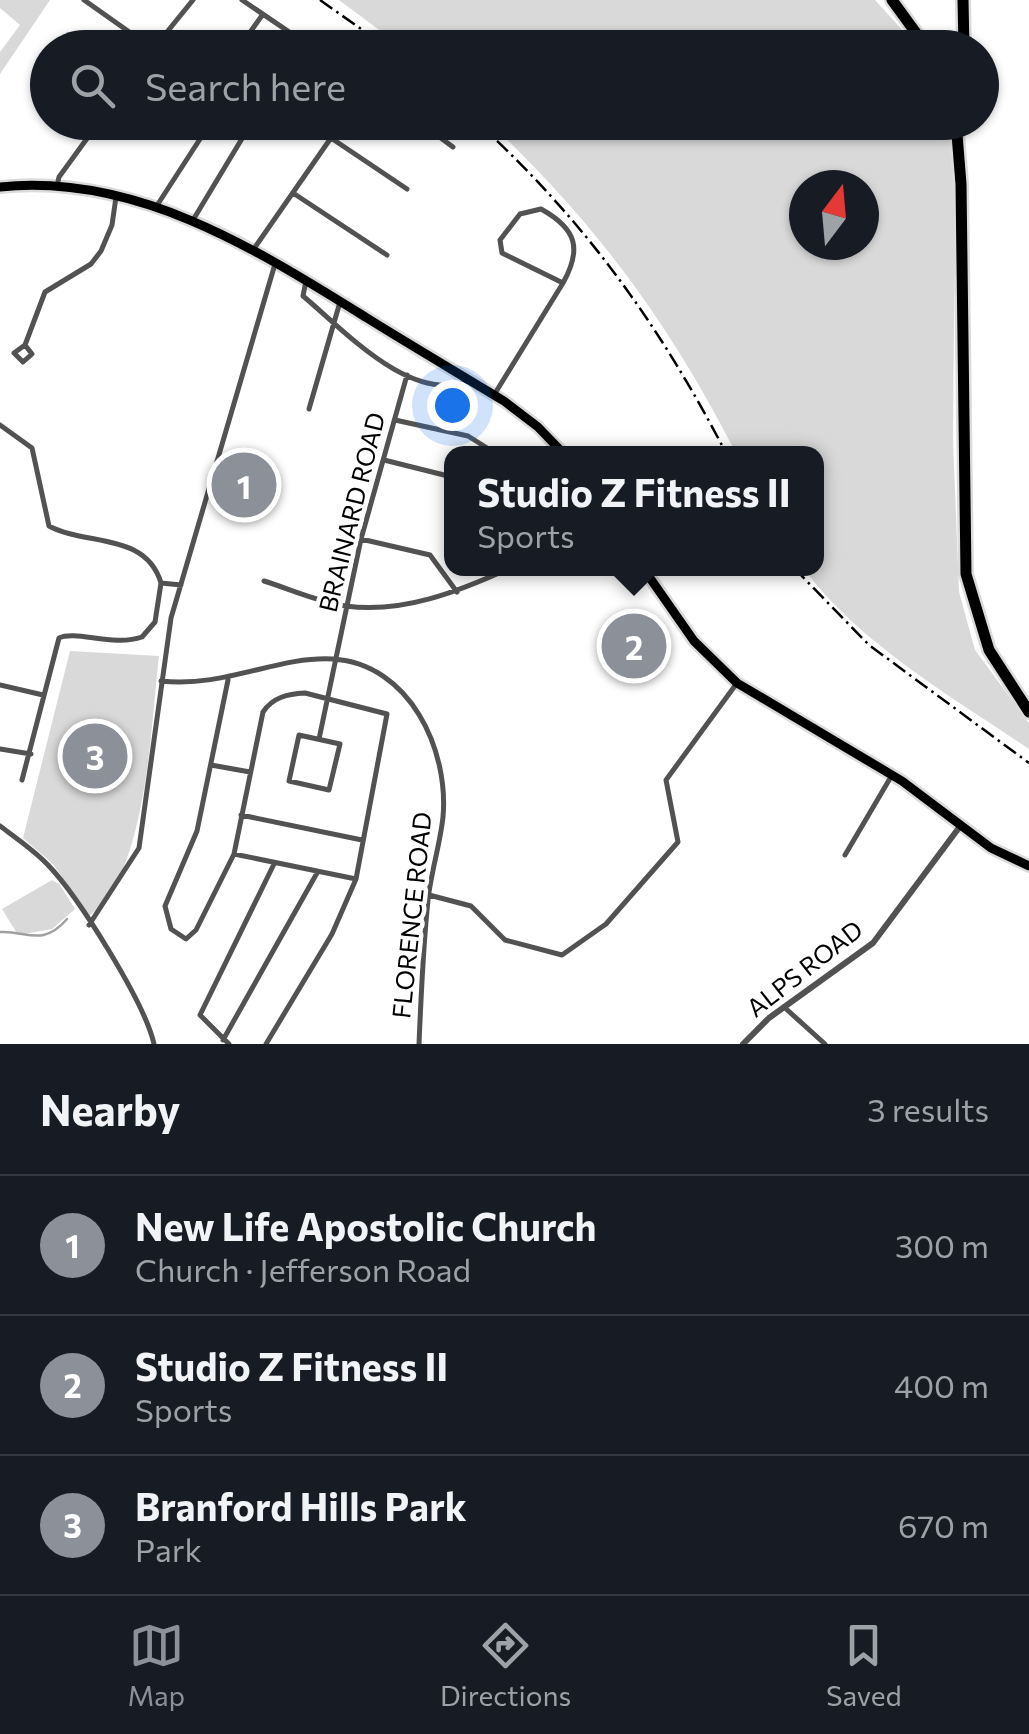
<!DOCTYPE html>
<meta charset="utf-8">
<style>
body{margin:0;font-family:Commissioner,sans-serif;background:#20242c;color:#f1f3f6}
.compass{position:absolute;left:789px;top:170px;width:90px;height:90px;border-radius:50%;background:#171b24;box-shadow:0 2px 8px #0004;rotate:16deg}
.you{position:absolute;left:452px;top:405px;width:35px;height:35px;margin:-25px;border:8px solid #fff;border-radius:50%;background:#1a73e8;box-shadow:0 0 0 15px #1a73e833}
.badge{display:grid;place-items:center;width:65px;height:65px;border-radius:50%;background:#8c9099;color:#fff;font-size:32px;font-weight:700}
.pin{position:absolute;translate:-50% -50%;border:5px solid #fff;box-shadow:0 2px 10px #0006}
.popup{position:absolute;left:444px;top:446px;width:380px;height:130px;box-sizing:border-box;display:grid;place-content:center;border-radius:20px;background:#171b24;filter:drop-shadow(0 2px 8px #0005);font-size:32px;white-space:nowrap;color:#9ea1a6}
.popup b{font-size:38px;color:#f1f3f6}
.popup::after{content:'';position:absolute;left:50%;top:100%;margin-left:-20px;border:20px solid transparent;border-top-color:#171b24}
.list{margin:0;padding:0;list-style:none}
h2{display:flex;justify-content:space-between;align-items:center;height:130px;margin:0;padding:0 40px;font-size:42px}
h2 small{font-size:32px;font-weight:400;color:#9ea1a6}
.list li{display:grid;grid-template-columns:65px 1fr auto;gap:30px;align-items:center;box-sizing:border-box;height:140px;padding:0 40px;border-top:2px solid #363941}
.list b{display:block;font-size:38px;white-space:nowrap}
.list p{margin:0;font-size:32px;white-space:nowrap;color:#9ea1a6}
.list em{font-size:32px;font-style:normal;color:#9ea1a6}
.icon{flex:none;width:55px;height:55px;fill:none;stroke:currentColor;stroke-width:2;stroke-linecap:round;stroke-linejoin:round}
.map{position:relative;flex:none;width:1029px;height:1044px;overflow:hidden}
.search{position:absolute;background:#171b24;box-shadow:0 2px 8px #0004;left:30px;right:30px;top:30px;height:110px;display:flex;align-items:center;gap:25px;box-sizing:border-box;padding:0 35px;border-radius:55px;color:#9ea1a6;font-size:38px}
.sheet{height:550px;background:#171b24}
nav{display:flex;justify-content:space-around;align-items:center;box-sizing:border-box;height:140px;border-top:2px solid #363941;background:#171b24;font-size:28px;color:#9ea1a6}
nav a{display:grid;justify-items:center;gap:5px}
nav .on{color:#8c9099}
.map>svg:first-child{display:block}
.green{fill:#d9d9d9;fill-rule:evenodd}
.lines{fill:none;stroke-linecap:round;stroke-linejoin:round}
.stream{stroke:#a0a0a0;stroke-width:2.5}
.primary-casing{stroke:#dbdbdb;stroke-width:14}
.motorway-casing{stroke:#dbdbdb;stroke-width:16}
.minor{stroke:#525252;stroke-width:5}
.tertiary{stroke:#525252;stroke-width:6}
.primary{stroke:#000;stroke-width:9}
.motorway{stroke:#000;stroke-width:11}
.rail{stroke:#000;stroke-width:2.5;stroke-dasharray:15 5 2.5 5;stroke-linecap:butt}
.labels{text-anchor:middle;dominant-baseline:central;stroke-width:9;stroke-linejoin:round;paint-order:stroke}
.street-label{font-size:25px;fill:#000;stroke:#fff}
</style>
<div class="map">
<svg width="1029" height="1044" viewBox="0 0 1029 1044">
<rect width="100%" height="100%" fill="#fff"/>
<path class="green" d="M0,0H50L0,74V52L20,25L0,8Z
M339,0H875L918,47H402Z
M490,123H948L955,200L953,439L959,592L975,650L1029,723V749C952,697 860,644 804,569L816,568V453H736C667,320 598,226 490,123ZM804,185H864V245H804Z
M70,651L159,656C151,722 147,877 89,916L53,864L23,838Z
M52,880L60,885L75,909L52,929L18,935L2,909Z"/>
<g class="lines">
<path class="stream" d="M0,932C26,930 42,948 67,919"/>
<defs>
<path id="primary" d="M0,187C136,173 256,249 367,318C412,346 458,373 504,401L538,427L563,453
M643,568L694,641L737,683L902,781L991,848L1029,866"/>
<path id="motorway" d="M892,0L927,48
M963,0L964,48
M956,122L961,184L966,574L989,650L1029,712"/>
</defs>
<use href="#primary" class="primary-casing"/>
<use href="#motorway" class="motorway-casing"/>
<path class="minor" d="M84,0L152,48
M242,0L307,44L305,48
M154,48L193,0
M239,48L263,14
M419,122L453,147
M331,138L407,189
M57,186L59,177L99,122
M293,193L387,255
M156,207L211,122
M193,220L252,122
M253,250L342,122
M306,281L303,296C344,330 410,404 469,381
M25,345L14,353L23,362L32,354L25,345L45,292L91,264L101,251L112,225L116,197
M494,395L563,283L502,253L500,240L520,214L541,209C577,229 582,249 563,283
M309,409L340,302
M395,420L468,436L495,453
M0,425L32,448L49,526C86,546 146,532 161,583L181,585
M384,460L452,477
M361,539L430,555L457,592
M264,581C290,589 318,602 346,606C402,614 460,591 510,568
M228,680L197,831L165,906L171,929L186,939L196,930L234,854L263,712C273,697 288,694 305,693L387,714L356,879L332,934L266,1044
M161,681C226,688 276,656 333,659C410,664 449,750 443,817C440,845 431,872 428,900C423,948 421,996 419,1044
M0,685L43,695
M299,735L340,744L329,790L289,781Z
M319,739L361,539L407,375
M0,749L31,754
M211,765L250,772
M22,780L59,638C76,630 113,647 142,637L155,622L161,583
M241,815L362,840
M0,826C16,838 34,850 48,865C78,896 145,1003 154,1044
M234,854L356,879
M845,855L892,775
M429,895L471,906L505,940L562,955L606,924L678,842L666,780L737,683
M89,925L139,848L171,618L275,264
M784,1007L825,1044
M223,1040L317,873
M229,1044L200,1015L274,864"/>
<path class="tertiary" d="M743,1044L769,1018L873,943L961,825"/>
<use href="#primary" class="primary"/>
<use href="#motorway" class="motorway"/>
<path class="rail" d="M320,0L388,48
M477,122C585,221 659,324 726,453
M794,568L869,645L1029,763"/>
</g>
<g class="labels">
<g class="street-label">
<text transform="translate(351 512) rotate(-76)">BRAINARD ROAD</text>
<text transform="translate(411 915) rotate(-84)">FLORENCE ROAD</text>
<text transform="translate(804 968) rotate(-38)">ALPS ROAD</text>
</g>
</g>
</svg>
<svg class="compass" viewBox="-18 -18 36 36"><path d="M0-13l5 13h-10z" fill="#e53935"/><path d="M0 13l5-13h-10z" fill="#9ea1a6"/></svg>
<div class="you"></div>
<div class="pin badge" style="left:244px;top:485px">1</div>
<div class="pin badge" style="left:634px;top:646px">2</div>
<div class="popup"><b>Studio Z Fitness II</b>Sports</div>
<div class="pin badge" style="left:95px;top:756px">3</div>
<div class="search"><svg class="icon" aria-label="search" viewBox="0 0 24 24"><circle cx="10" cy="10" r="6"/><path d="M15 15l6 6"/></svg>Search here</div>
</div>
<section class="sheet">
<h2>Nearby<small>3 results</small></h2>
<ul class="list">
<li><span class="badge">1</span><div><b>New Life Apostolic Church</b><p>Church · Jefferson Road</p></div><em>300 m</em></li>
<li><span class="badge">2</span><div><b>Studio Z Fitness II</b><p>Sports</p></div><em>400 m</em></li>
<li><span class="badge">3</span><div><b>Branford Hills Park</b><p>Park</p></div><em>670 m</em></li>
</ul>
</section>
<nav>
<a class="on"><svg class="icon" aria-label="map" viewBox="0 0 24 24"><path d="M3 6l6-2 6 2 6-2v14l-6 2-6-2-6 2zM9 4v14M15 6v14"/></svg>Map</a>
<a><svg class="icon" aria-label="directions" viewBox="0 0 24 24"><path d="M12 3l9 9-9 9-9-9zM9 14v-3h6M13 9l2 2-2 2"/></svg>Directions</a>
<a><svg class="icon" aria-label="saved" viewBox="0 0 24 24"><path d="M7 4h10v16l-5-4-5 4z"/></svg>Saved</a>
</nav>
